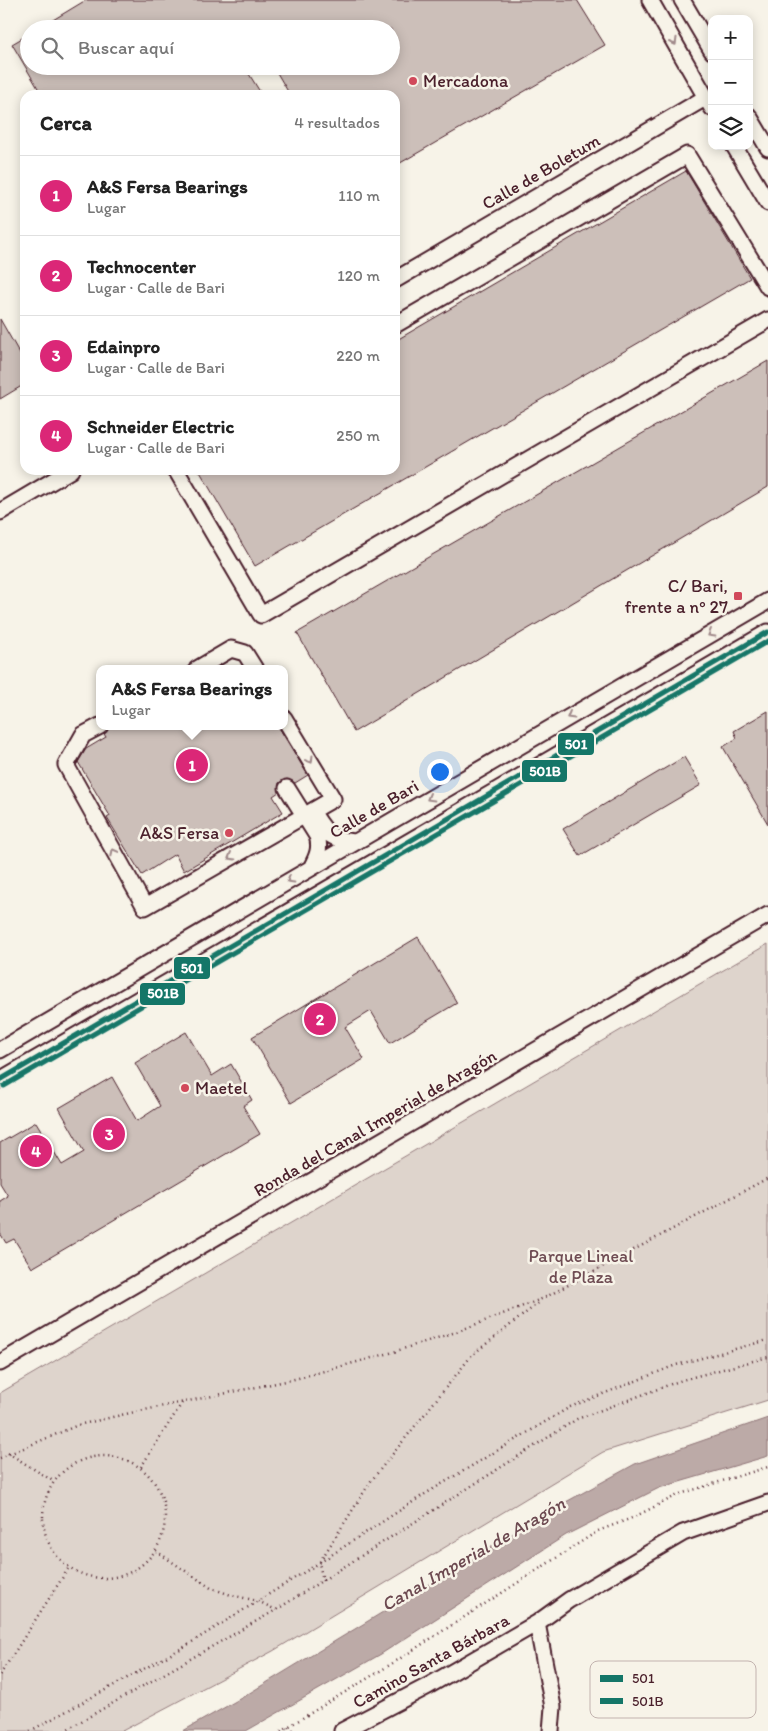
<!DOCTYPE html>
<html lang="es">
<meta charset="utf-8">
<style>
body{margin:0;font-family:Itim,sans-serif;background:#f6f6f6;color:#222}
.controls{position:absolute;right:15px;top:15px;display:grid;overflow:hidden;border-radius:10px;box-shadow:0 2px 12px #0003}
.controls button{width:45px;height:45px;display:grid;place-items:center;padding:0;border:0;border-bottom:1px solid #e0e0e0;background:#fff;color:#222;font:25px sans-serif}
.you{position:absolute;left:439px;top:771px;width:18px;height:18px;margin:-12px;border:4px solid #fff;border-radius:50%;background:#1a73e8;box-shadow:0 0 0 8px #1a73e833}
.badge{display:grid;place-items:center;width:32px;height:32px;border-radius:50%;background:#db2777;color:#fff;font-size:16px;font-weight:700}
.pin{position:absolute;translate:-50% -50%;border:2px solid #fff;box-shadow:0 1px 5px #0006}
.popup{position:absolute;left:96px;top:665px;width:192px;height:65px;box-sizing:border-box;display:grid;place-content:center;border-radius:10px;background:#fff;filter:drop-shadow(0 1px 4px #0005);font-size:16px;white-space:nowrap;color:#767676}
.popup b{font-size:19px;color:#222}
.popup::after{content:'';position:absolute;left:50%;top:100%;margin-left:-10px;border:10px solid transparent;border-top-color:#fff}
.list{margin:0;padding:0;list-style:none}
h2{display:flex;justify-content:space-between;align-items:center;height:65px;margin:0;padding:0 20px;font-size:21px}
h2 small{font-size:16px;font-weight:400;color:#767676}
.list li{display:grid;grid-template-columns:32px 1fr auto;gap:15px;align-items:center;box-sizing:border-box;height:80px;padding:0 20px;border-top:1px solid #e0e0e0}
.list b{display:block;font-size:19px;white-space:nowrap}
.list p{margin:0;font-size:16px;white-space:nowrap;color:#767676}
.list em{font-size:16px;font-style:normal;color:#767676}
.icon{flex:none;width:28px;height:28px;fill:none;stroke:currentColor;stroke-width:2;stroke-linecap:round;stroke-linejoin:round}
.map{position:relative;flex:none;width:768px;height:1731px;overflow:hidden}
.search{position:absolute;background:#fff;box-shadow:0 2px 12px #0003;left:20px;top:20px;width:380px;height:55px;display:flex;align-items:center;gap:12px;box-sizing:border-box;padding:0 18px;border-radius:28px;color:#767676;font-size:19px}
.panel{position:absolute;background:#fff;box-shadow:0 2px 12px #0003;left:20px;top:90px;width:380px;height:385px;border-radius:15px}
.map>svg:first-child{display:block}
.green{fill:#ded4cc;stroke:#947a7c}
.water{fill:#bcaaa7;stroke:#8e7275}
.building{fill:#ccbfb9;stroke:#4a1f2b}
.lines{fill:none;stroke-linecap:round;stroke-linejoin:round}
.minor-casing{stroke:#4a1f2b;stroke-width:19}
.path{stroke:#4a1f2b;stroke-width:2.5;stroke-dasharray:1 4;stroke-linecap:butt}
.minor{stroke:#f7f3e8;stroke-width:15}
.bus-1-casing{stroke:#f7f3e8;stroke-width:9}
.bus-2-casing{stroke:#f7f3e8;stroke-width:9}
.bus-1{stroke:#147668;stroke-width:5}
.bus-2{stroke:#147668;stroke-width:5}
.oneway{stroke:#a0898a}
.poi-dot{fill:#d1495b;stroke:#f7f3e8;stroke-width:2}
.labels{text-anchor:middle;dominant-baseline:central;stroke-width:5;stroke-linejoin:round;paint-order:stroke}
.poi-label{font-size:18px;fill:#4a1f2b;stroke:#f7f3e8;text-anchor:start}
.street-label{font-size:18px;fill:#4a1f2b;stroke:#f7f3e8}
.park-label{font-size:18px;fill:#6f4c53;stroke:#f7f3e8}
.water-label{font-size:19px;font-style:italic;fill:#6c4950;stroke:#f7f3e8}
.key{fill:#f7f3e8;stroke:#c3b3af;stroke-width:1}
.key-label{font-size:14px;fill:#4a1f2b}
.line-badge{stroke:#f7f3e8;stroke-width:2}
.badge-label{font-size:14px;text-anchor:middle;font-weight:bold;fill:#fff}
</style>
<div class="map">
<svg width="768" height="1731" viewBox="0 0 768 1731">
<rect width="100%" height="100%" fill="#f7f3e8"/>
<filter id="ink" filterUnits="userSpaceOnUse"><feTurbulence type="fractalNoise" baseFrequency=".02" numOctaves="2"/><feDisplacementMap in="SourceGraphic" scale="10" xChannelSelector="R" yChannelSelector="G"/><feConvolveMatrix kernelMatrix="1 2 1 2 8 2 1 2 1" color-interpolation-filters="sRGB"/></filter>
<g filter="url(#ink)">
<path class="green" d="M768,944V1400L603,1452L273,1651L122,1731H0V1393Z"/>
<path class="water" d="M768,1418V1456L659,1488L566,1535L381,1654L246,1731H183L243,1697L546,1513L635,1464Z"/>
<path class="building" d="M86,0H577L605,45L395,166V95H290L273,66H391V29H38Z
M29,34V66H244L262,95H42L12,44Z
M686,171L750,278L255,566L199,470H395V341Z
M0,319L25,363V384L0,399Z
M768,361V487L354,732L297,633Z
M768,711V824L723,747L737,738L734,731Z
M109,726H278L308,775L295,783L287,779L279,783V792L273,796L283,812L184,871L175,854L142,875L107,818L110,816L78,762L86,749L106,737L104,734Z
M684,757L701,785L580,856L563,829Z
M418,937L457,1003L390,1043L371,1011L345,1027L364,1059L291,1103L252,1037Z
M186,1032L212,1076L231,1064L252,1100L243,1106L260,1134L32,1268L14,1239L6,1243L0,1233V1201L8,1196L0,1183V1143L36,1122L62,1165L84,1152L59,1108L112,1077L137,1121L160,1106L135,1063Z"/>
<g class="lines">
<defs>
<path id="minor" d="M650,0L712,108
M682,0L712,51
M749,116L768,148
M734,146L768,203
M395,280L705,98
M395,325L687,155L768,287
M176,470L261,615L768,320
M0,512L71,470
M197,669L231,649L245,653L255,669
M100,726L83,735L66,765L145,907L333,799L284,718
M287,788L317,836C321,848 317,857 311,868
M315,816C327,835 332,840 355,842
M0,1050L768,601
M0,1080L768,632
M0,1363L768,915
M342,1731L428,1686L537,1623
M551,1731L553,1707L537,1623L569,1600L683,1533L768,1503"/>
</defs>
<use href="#minor" class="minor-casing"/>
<path class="path" d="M8,1453L53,1481
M43 1517a61 61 0 1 1 122 0a61 61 0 1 1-122 0Z
M0,1458L78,1425L130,1413L291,1380L390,1353L456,1332L544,1298L768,1178
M141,1467L182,1403
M156,1551L211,1588L231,1595L258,1601L276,1610
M323,1581L319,1563L371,1481L472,1355L541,1301
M0,1675L68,1569
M288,1727L295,1731
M30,1731L184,1647L319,1563L425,1494L570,1407L676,1365L768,1340
M64,1731L276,1610L577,1419L682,1380L768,1357
M281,1731L393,1663L598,1531L632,1518L680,1494L768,1467"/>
<use href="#minor" class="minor"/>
<defs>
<path id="bus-1" d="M0,1080L768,632"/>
<path id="bus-2" d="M4,1086L768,641"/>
</defs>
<use href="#bus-1" class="bus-1-casing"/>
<use href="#bus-2" class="bus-2-casing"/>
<use href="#bus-1" class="bus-1"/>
<use href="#bus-2" class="bus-2"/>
</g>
<defs><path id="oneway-chevron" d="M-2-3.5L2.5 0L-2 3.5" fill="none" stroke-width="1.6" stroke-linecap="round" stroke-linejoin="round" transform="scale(1.25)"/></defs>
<g class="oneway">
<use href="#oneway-chevron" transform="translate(674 42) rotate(60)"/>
<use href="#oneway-chevron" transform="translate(711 634) rotate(150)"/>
<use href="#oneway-chevron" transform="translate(570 716) rotate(150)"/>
<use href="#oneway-chevron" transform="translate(310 760) rotate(59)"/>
<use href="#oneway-chevron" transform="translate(430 798) rotate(150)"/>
<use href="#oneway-chevron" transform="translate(114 852) rotate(-119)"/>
<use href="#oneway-chevron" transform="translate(231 857) rotate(150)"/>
<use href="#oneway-chevron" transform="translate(290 880) rotate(150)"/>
</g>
</g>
<g class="poi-dot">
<circle cx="413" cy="81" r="5"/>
<rect x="733" y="591" width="10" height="10" rx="2.5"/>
<circle cx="229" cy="833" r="5"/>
<circle cx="185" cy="1088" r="5"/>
</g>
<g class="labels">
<g class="poi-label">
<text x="423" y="81">Mercadona</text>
<text x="728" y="586" text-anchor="end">C/ Bari,<tspan x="728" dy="21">frente a nº 27</tspan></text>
<text x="219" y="833" text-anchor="end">A&amp;S Fersa</text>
<text x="195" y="1088">Maetel</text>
</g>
<g class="street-label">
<text transform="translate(541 172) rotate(-30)">Calle de Boletum</text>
<text transform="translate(374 809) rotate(-30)">Calle de Bari</text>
<text transform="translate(375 1123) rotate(-30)">Ronda del Canal Imperial de Aragón</text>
<text transform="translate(431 1661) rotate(-29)">Camino Santa Bárbara</text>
</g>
<g class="park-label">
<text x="581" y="1256">Parque Lineal<tspan x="581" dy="21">de Plaza</tspan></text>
</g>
<g class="water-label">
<text transform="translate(473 1554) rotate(-30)">Canal Imperial de Aragón</text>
</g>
</g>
<rect x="590" y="1661" width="166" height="57" rx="8" class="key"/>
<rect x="600" y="1675" width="23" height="7" fill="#147668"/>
<rect x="600" y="1698" width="23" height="6" fill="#147668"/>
<g class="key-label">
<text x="632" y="1683">501</text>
<text x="632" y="1706">501B</text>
</g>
<g class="line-badge">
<rect x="557" y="732" width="38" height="24" rx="5" fill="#147668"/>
<rect x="521" y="759" width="47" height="24" rx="5" fill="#147668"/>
<rect x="173" y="956" width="38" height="24" rx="5" fill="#147668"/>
<rect x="139" y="982" width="47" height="24" rx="5" fill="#147668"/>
</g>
<g class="badge-label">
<text x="576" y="749">501</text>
<text x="545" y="776">501B</text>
<text x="192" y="973">501</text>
<text x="163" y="998">501B</text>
</g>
</svg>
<div class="controls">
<button>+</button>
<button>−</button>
<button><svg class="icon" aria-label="layers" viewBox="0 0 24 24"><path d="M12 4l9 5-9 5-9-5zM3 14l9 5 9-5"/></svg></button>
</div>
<div class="you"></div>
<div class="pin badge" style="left:192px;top:765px">1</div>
<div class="popup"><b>A&amp;S Fersa Bearings</b>Lugar</div>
<div class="pin badge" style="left:320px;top:1019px">2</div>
<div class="pin badge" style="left:109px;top:1134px">3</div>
<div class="pin badge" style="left:36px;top:1151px">4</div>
<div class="search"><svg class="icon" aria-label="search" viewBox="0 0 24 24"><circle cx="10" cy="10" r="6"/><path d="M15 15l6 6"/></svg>Buscar aquí</div>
<section class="panel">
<h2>Cerca<small>4 resultados</small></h2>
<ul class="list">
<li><span class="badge">1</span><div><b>A&amp;S Fersa Bearings</b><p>Lugar</p></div><em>110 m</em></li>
<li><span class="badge">2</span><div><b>Technocenter</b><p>Lugar · Calle de Bari</p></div><em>120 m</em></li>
<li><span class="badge">3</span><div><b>Edainpro</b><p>Lugar · Calle de Bari</p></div><em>220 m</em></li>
<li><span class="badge">4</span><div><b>Schneider Electric</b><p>Lugar · Calle de Bari</p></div><em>250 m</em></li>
</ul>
</section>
</div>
